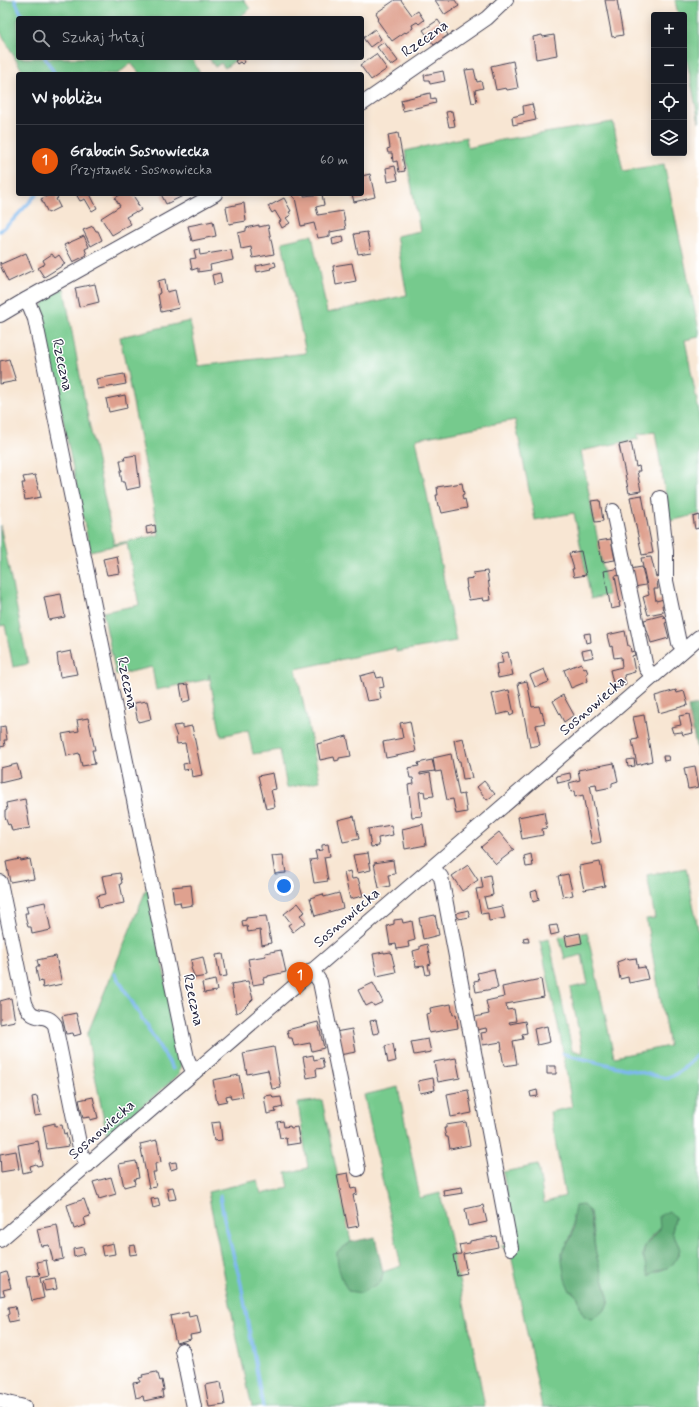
<!DOCTYPE html>
<html lang="pl">
<meta charset="utf-8">
<style>
body{margin:0;font-family:Mynerve,sans-serif;background:#242831;color:#f1f3f6}
.controls{position:absolute;right:12px;top:12px;display:grid;overflow:hidden;border-radius:4px;box-shadow:0 2px 10px #0003}
.controls button{width:36px;height:36px;display:grid;place-items:center;padding:0;border:0;border-bottom:1px solid #363941;background:#171b24;color:#f1f3f6;font:20px sans-serif}
.you{position:absolute;left:284px;top:886px;width:14px;height:14px;margin:-10px;border:3px solid #fff;border-radius:50%;background:#1a73e8;box-shadow:0 0 0 6px #1a73e833}
.badge{display:grid;place-items:center;width:26px;height:26px;border-radius:50%;background:#ea580c;color:#fff;font-size:13px;font-weight:700}
.pin{position:absolute;translate:-50% -33px;filter:drop-shadow(0 1px 2px #0008)}
.pin::after{content:'';position:absolute;top:21px;width:14px;height:12px;background:inherit;clip-path:polygon(0 0,100% 0,50% 100%)}
.list{margin:0;padding:0;list-style:none}
h2{display:flex;justify-content:space-between;align-items:center;height:52px;margin:0;padding:0 16px;font-size:17px}
h2 small{font-size:13px;font-weight:400;color:#9ea1a6}
.list li{display:grid;grid-template-columns:26px 1fr auto;gap:12px;align-items:center;box-sizing:border-box;height:72px;padding:0 16px;border-top:1px solid #363941}
.list b{display:block;font-size:15px;white-space:nowrap}
.list p{margin:0;font-size:13px;white-space:nowrap;color:#9ea1a6}
.list em{font-size:13px;font-style:normal;color:#9ea1a6}
.icon{flex:none;width:22px;height:22px;fill:none;stroke:currentColor;stroke-width:2;stroke-linecap:round;stroke-linejoin:round}
.map{position:relative;flex:none;width:699px;height:1407px;overflow:hidden}
.search{position:absolute;background:#171b24;box-shadow:0 2px 10px #0003;left:16px;top:16px;width:348px;height:44px;display:flex;align-items:center;gap:10px;box-sizing:border-box;padding:0 14px;border-radius:4px;color:#9ea1a6;font-size:15px}
.panel{position:absolute;background:#171b24;box-shadow:0 2px 10px #0003;left:16px;top:72px;width:348px;height:124px;border-radius:4px}
.map>svg:first-child{display:block}
.green{fill:#76ca8d;stroke:#4c7664;fill-rule:evenodd}
.forest{fill:#60ae78;stroke:#41685a}
.lines{fill:none;stroke-linecap:round;stroke-linejoin:round}
.stream{stroke:#7db8ee;stroke-width:3.5}
.building{fill:#dfa18f}
.minor-casing{stroke:#423f52;stroke-width:16}
.minor{stroke:#fff;stroke-width:14}
.labels{text-anchor:middle;dominant-baseline:central;stroke-width:3;stroke-linejoin:round;paint-order:stroke}
.street-label{font-size:15px;fill:#22223b;stroke:#fff}
</style>
<div class="map">
<svg width="699" height="1407" viewBox="0 0 699 1407">
<rect width="100%" height="100%" fill="#fff"/>
<filter id="ink" filterUnits="userSpaceOnUse"><feTurbulence type="fractalNoise" baseFrequency=".025" numOctaves="2"/><feDisplacementMap in="SourceGraphic" scale="8" xChannelSelector="R" yChannelSelector="G"/><feConvolveMatrix kernelMatrix="1 2 1 2 8 2 1 2 1" color-interpolation-filters="sRGB"/></filter>
<filter id="wash" filterUnits="userSpaceOnUse"><feTurbulence type="fractalNoise" baseFrequency=".012" numOctaves="4" result="noise"/><feDisplacementMap in="SourceGraphic" scale="16" xChannelSelector="R" yChannelSelector="G"/><feGaussianBlur stdDeviation="0.9" result="paint"/><feColorMatrix in="noise" values="0 0 0 0 0 0 0 0 0 0 0 0 0 0 0 0 0 1.4 0 .05"/><feComposite in="paint" operator="in"/></filter>
<g filter="url(#wash)">
<rect width="100%" height="100%" fill="#f8e6d3"/>
<path class="green" d="M0,0H244L250,9L238,18H18V58H195L193,60L200,74H140L131,63L118,74H24L0,31Z
M675,0H699V122L684,47V15H678Z
M209,58H238L225,68L221,63L215,67Z
M613,122L623,171L664,164L699,330V337L685,340L699,412V514L670,521L655,432L638,434V439L581,451L608,595L591,599L574,513L535,520L515,420L416,439L456,641L396,652V648L296,669L320,781L287,788L280,750L253,754L248,730L221,736L209,674V679L156,690L152,667L116,675L103,612L139,605L127,543L90,551L41,313C42,299 52,294 64,288L85,403L114,544L159,535L120,337L190,321L199,366L306,353L282,242L312,235L327,313L407,295L396,236L420,231L405,151L466,137L468,148L501,140Z
M0,525L28,664L13,667L5,625L0,626Z
M686,868L699,934V1407H542L511,1254L501,1246L515,1244L503,1172L538,1165L544,1203L565,1196L550,1112L572,1107L561,1040L540,941L549,939L572,1050L583,1053L570,988L588,984L582,955L565,959L559,937L587,932L614,1057L669,1046L646,919L655,918L647,875ZM590,1211L596,1254L609,1300L605,1310L592,1319L581,1311L578,1297L569,1289L562,1252C571,1238 574,1233 573,1216ZM675,1217L672,1232L680,1249C674,1267 669,1268 652,1273C649,1268 643,1262 643,1256C641,1242 664,1225 675,1217Z
M148,885L181,1063L179,1074L174,1079L107,1136L87,1035Z
M398,1087L420,1198L440,1193C455,1264 472,1335 485,1407H252L237,1339L208,1192L258,1180L261,1194L289,1188L286,1173L308,1168L298,1103L322,1100L351,1242L337,1252L381,1282L383,1272L401,1266L364,1095Z"/>
<path class="forest" d="M699,705V761L688,707Z
M583,1205L589,1211L596,1254L609,1300L605,1310L592,1319L585,1317L581,1311L578,1297L569,1289L565,1279L562,1261V1252L571,1238L574,1229L573,1216L575,1206Z
M669,1211L675,1217L672,1232L680,1249C671,1276 665,1263 649,1276L643,1256L645,1246L660,1229L659,1216Z
M375,1237L383,1272L381,1282L361,1293L348,1291C341,1278 337,1267 337,1252L351,1242Z"/>
<g class="lines">
<path class="stream" d="M15,0L23,18
M45,58L55,74
M0,231L12,221L37,194
M115,974L173,1069
M563,1054L665,1078C681,1075 687,1064 699,1053
M220,1196L225,1223L241,1284L263,1407"/>
</g>
<g id="blocks">
<path class="building" d="M395,0H401L412,15L418,11L424,20L419,24L417,22L412,25L413,28L406,33L405,32L392,41L377,20L379,18L376,13Z
M435,0H455L459,6L445,15Z
M605,0H617L623,35L612,37Z
M438,20L448,35L434,45L423,30Z
M375,29L381,39L370,47L363,38Z
M542,35L543,37L554,35L557,55L536,59L533,37Z
M384,42L398,61L391,66L377,47Z
M376,54L387,69L371,80L360,65Z
M239,58H242L245,62L242,64L240,62L237,64L235,61Z
M513,61L518,88L507,90L506,88L496,90L491,66Z
M474,69L477,82L481,81L483,88L475,90L477,102L472,103L465,70Z
M443,71L445,81L430,84L429,80H425L424,75Z
M430,93L431,99L435,98L436,103L403,111L401,100Z
M532,104L536,120L513,125L512,117L524,114L523,106Z
M452,111L455,126L449,127L446,112Z
M398,133L405,171L399,172L397,161L393,162L392,153H388L387,149L390,148L388,135Z
M395,166L398,180L388,182L386,168Z
M370,174L375,197L354,202L352,194H362V176Z
M51,194H55L58,198L56,199L60,207L48,213L41,199Z
M76,194H90L97,208L92,211L85,199L80,201Z
M121,194H132L138,203H137L141,210L136,213L135,212L126,217L131,224L112,235L101,218L120,206L115,198Z
M161,194H187L166,204Z
M292,194H304V196L322,194L324,205L316,207L318,215L343,211L346,229L330,232V236L318,238L314,223L301,226L295,198L293,197Z
M284,198L291,211L289,212L291,215L286,218L290,223L282,228L279,222L281,221L275,211L272,213L268,206L271,204V205Z
M244,203L246,221L229,224L226,207Z
M213,221L216,236L192,241L188,226Z
M259,225V227L268,225L274,254L253,258L251,247L241,249L238,233L246,231V228Z
M93,226L96,231H98L102,240L91,246L83,230Z
M367,232L371,252L358,254L354,234Z
M84,236L89,247L85,249L87,255L73,262L64,245Z
M343,236L344,242L333,245L332,239Z
M199,249L200,255L231,250L233,260L210,265L211,270L198,272V268L192,270L190,259L196,258L194,250Z
M26,253L33,270L8,282L0,265V262L1,264Z
M52,254L55,258L59,255L65,264L44,277L38,268L45,264L43,260Z
M275,262L276,266L270,268L271,269L257,272L256,266Z
M352,263L356,281L336,285L333,266Z
M220,273L222,283L214,285L212,275Z
M165,279L167,292L175,290L179,308L161,312L158,294L160,293L158,281Z
M95,284L99,302L79,307L75,288Z
M9,359L16,381L0,384V361Z
M124,374L126,384L98,389L96,379Z
M125,395L127,408L109,412L106,399Z
M631,442L636,467L639,466L640,471H637L641,491L629,493L619,445Z
M136,455L140,487L126,490L124,482H122L120,471H122L120,460H125L124,457Z
M35,475L41,497L25,500L22,483H25L23,477Z
M462,483L464,494L462,495L463,500L465,499L467,508L442,513L440,506H438L436,495H438L437,487Z
M642,495L653,553L642,555L630,497Z
M600,500L603,521L595,522L591,501Z
M699,515V528L695,529L693,517Z
M155,525L156,532L147,534L146,527Z
M611,539L615,560L602,562L598,541Z
M581,551L586,575L574,577L572,569H574L569,553Z
M117,556L120,573L107,575L103,559Z
M651,557L656,577L659,576L660,581L657,582L658,589H654L656,601L664,599V605H662L663,612L648,615L643,597L649,595L641,558Z
M642,567L646,585L634,587L630,569Z
M620,568L622,575L615,576L620,603H619L620,607L611,609L604,571Z
M487,571L491,600L484,601L483,598L469,600L466,588H467L466,579L474,578L473,573Z
M61,594L65,617L49,620L44,597Z
M663,615L664,618L667,617L668,622L665,623L669,638L651,643L644,620Z
M625,631L628,646H630L631,652L634,651L635,655L632,656L635,672L624,675L626,685L614,687L610,670L622,667L621,657L614,658L612,646L610,647L607,635Z
M590,633L591,642L586,643L584,634Z
M591,649L593,657L584,659L582,651Z
M71,651L77,674L60,677L57,654Z
M508,652L513,675L498,678L496,664L503,663L501,654Z
M581,663L584,669L586,668L588,673L586,674L588,681L571,688L564,670Z
M544,669L549,682L535,687L530,675Z
M375,672L377,678L382,677L384,687L379,688L381,699L367,701L360,676Z
M527,681L532,707L539,706L541,713L542,712L545,723L536,725L540,745L530,747L518,683Z
M188,684L191,700L183,702L180,685Z
M509,690L514,714L510,716L509,712L497,715L492,694Z
M676,690L677,693L684,691L688,705L659,713L655,696Z
M563,695L574,715L564,722L553,701Z
M147,701L151,719L138,722L134,703Z
M689,714L693,733L683,735L682,732L673,733L671,727L681,725L679,716Z
M644,715L652,761L637,765L632,740L638,739L633,717Z
M88,718L95,750H92L95,764L82,766L79,753L67,756L62,734L79,731L77,720Z
M410,721L416,752L386,758L383,742L403,738L400,723Z
M182,725V728L192,726L202,775L192,777L191,769L184,770L183,764L189,763L185,743L177,744L176,737H177L173,726Z
M5,726L7,740H4L5,746L0,747V727Z
M347,736L351,756L339,758V760L335,761L334,757L320,760L317,744Z
M463,738L472,778L463,779L460,761H458L454,740Z
M451,754L459,795L464,794L467,812L456,814L453,799L447,800L441,771L435,772L433,758Z
M663,756H668L669,760L664,761Z
M634,759L635,766L628,767L627,760Z
M432,760L435,771L420,773V775L430,773L434,796L425,797L424,791L419,792L422,816L412,817L408,785L414,784L413,778H410L408,768L419,766L418,763Z
M614,763L618,781L612,783V787L597,790L596,784L590,785L601,842L592,844L583,795L575,797L574,791L571,792L569,783L580,780L578,770Z
M17,764L21,778L0,783V768Z
M695,766L699,787L688,789L684,768Z
M273,773L276,789L271,790L275,807L266,809L258,776Z
M570,773L571,780L558,783L556,776Z
M484,781L495,794L487,800L477,787Z
M25,799L30,828L12,831L10,824L8,825L5,817V811L7,810L6,803Z
M544,812L547,828L542,829L543,835L522,839L518,817Z
M354,816L359,839L343,842L338,820Z
M423,824L426,845L405,849L402,829Z
M391,825L393,835L378,838L379,846L371,847L368,829Z
M499,832L514,850L496,864L481,847Z
M328,844L330,856L324,857L328,881L314,883L310,860L317,859L315,851L322,850V845Z
M368,853L371,870L357,873L353,855Z
M531,854L533,866L526,867L524,856Z
M283,855L286,873L275,874L272,856Z
M20,859L21,861L30,859L34,879L27,880V879L10,882L6,862Z
M393,860L395,874L388,875L390,886L379,888L374,863Z
M600,862L605,886L584,890L579,866Z
M468,865L478,880L462,891L452,876Z
M350,871L352,879L358,878L363,896L350,899L344,873Z
M120,873L122,883L120,884L124,903L99,908L97,896L106,894L102,876Z
M568,874L573,895L563,897L558,876Z
M490,875L493,895L484,897L487,909L502,906L505,918L489,921L488,913L481,914L476,889L483,888L481,877Z
M191,885L193,905L181,907L180,902L174,903L172,887Z
M537,890L539,900L533,902L531,892Z
M339,893L343,908L315,916L310,898L323,894L324,897Z
M45,902L51,930L32,934L31,927H28L26,920L25,913H28L26,906Z
M298,903L305,912L300,915L306,922L293,932L288,925L291,923L284,914Z
M468,910L470,917L458,919L457,913Z
M435,915L439,935L423,939L419,918Z
M266,916L271,943L262,945L260,930L248,932L247,926L243,927L242,921L246,920V918Z
M402,919L403,923L412,921L415,940L408,942L409,947L397,949L396,944L390,945L387,926L394,924V920Z
M557,925L559,933L551,935L549,926Z
M580,933L582,943L567,946L565,936Z
M528,937L529,942H524L523,938Z
M427,944L431,964L428,965L430,974L426,975L424,966L416,967L413,951L420,949V946Z
M281,950L286,972L268,976V977L263,978L264,983L253,985L248,959L266,956L265,953Z
M384,952V953L391,952L396,972L377,976L373,954Z
M223,954L227,976L220,977L216,955Z
M56,956L62,984L43,988L42,981L39,982L37,974L36,967H39L37,960Z
M203,957L207,976L195,978L191,968L192,966L191,960Z
M628,958L629,959L636,958L638,968L645,967L648,979L629,983L628,977L620,979L617,962Z
M494,969L498,988L476,992L474,981L479,980L477,973Z
M541,979L544,997L506,1004L507,1010L514,1009L516,1021L509,1022L510,1024L525,1021L527,1033L522,1034L523,1039L513,1041L517,1064L504,1066L501,1049H502L501,1042L483,1045L481,1033L487,1032L486,1028L477,1030L475,1017L489,1014L486,1001L504,997L502,987Z
M215,980L217,991L204,993L202,983Z
M248,981L253,999L241,1011L236,1013L231,984Z
M373,983L383,1002L374,1006L372,1003L366,1006L358,990Z
M11,998L15,1021L0,1024V1001Z
M451,1004L453,1015L456,1014L458,1028L429,1033L426,1014L431,1013L430,1008Z
M76,1013L81,1034L74,1036L73,1033L66,1034L62,1016Z
M376,1020L379,1033L373,1034L370,1021Z
M318,1022L324,1048L312,1051L310,1043L294,1046L292,1038H289L287,1030Z
M547,1026L550,1042L537,1045L534,1029Z
M352,1029L356,1052L339,1055L335,1032Z
M428,1039L431,1052L414,1055L411,1042Z
M393,1044L396,1061L388,1063L385,1046Z
M274,1047L281,1088L272,1089L268,1070L247,1074L243,1053Z
M313,1055L314,1060L322,1058L324,1068L316,1069L317,1076L307,1078L303,1057Z
M456,1058L460,1078L438,1082L434,1062Z
M547,1066H556V1074H547Z
M239,1075L243,1097L231,1099L230,1095L226,1096L227,1101L217,1103L213,1080Z
M433,1078L435,1090L420,1093L418,1081Z
M468,1090L472,1113L451,1117L447,1094Z
M537,1090L538,1096L531,1097L530,1092Z
M272,1095L273,1098L281,1097L283,1107L275,1109L276,1112L267,1114L264,1096Z
M37,1096L41,1115L35,1116L32,1097Z
M93,1097L98,1118L90,1120V1117L83,1118L79,1100Z
M283,1121L284,1127L290,1126L291,1128L297,1127L300,1143L287,1145L286,1137L280,1138L277,1122Z
M220,1122L222,1140L214,1141L211,1123Z
M466,1122L470,1145L450,1149L448,1137H446L444,1128H446V1125Z
M55,1123V1126L62,1125L64,1134L66,1133L69,1146L47,1149L43,1126Z
M157,1140L161,1162L155,1164L156,1172H153L156,1187L149,1188L140,1144Z
M38,1141L42,1165L37,1166L36,1164L30,1166L31,1171L23,1173L18,1145Z
M16,1151L19,1169L1,1172L0,1154Z
M136,1161L139,1178L134,1179L135,1184L124,1187L119,1164Z
M176,1162L177,1168L171,1170L169,1163Z
M348,1173L351,1189L356,1188L357,1194L353,1195L359,1226L348,1228L337,1175Z
M111,1177L116,1194L99,1199L93,1182Z
M173,1187L176,1199L169,1200L167,1188Z
M462,1187L463,1193L444,1196L443,1190Z
M158,1198L160,1206L153,1208L151,1199Z
M84,1199L90,1216L84,1218L86,1225L74,1229L67,1205Z
M483,1205L487,1222L468,1226L465,1209Z
M57,1225L63,1259L53,1261L49,1245L41,1246L37,1229Z
M496,1236L498,1247L463,1254L467,1274L457,1276L453,1255L461,1254L459,1245L470,1243V1241Z
M113,1243L115,1254L103,1256L101,1246Z
M135,1245L137,1254L130,1255L129,1246Z
M83,1247L84,1254L74,1257L73,1249Z
M46,1260L49,1276L40,1278L44,1298L32,1301L27,1277L40,1275L37,1262Z
M6,1271L11,1288L3,1290L5,1295L0,1296V1273Z
M55,1279L57,1289L45,1291L43,1281Z
M15,1306L18,1320L9,1322L7,1315L9,1314L8,1307Z
M188,1312L189,1317L197,1315L201,1333L190,1335L191,1339L176,1343L170,1316Z
M156,1372V1374H158L160,1381L162,1380L164,1390L162,1391L163,1397L144,1401L143,1396L136,1398L133,1383L140,1382L139,1378L143,1377L142,1375Z
M221,1382L225,1405L209,1407L205,1385Z"/>
</g>
</g>
<g filter="url(#ink)">
<use href="#blocks" fill-opacity="0" stroke="#423f52" stroke-width="1"/>
<g class="lines">
<defs>
<path id="minor" d="M362,104L487,18L506,0
M0,315L27,299
M660,498L666,551V581L679,643L685,649
M613,511L646,668L653,677
M432,867L441,877L511,1248
M0,882L25,1003C33,1025 45,1010 55,1025L81,1153L88,1165
M312,970L320,982L358,1169
M195,1072L191,1067L187,1058L35,319L27,299L215,194
M0,1240L699,637
M182,1350L194,1407
M0,1401L24,1407"/>
</defs>
<use href="#minor" class="minor-casing"/>
<use href="#minor" class="minor"/>
</g>
</g>
<g class="labels">
<g class="street-label">
<text transform="translate(425 39) rotate(-35)">Rzeczna</text>
<text transform="translate(62 365) rotate(78)">Rzeczna</text>
<text transform="translate(127 683) rotate(78)">Rzeczna</text>
<text transform="translate(593 706) rotate(-41)">Sosnowiecka</text>
<text transform="translate(347 918) rotate(-41)">Sosnowiecka</text>
<text transform="translate(193 1000) rotate(78)">Rzeczna</text>
<text transform="translate(102 1130) rotate(-41)">Sosnowiecka</text>
</g>
</g>
</svg>
<div class="controls">
<button>+</button>
<button>−</button>
<button><svg class="icon" aria-label="locate" viewBox="0 0 24 24"><circle cx="12" cy="12" r="6"/><path d="M12 2v4M12 18v4M2 12h4M18 12h4"/></svg></button>
<button><svg class="icon" aria-label="layers" viewBox="0 0 24 24"><path d="M12 4l9 5-9 5-9-5zM3 14l9 5 9-5"/></svg></button>
</div>
<div class="you"></div>
<div class="pin badge" style="left:300px;top:995px">1</div>
<div class="search"><svg class="icon" aria-label="search" viewBox="0 0 24 24"><circle cx="10" cy="10" r="6"/><path d="M15 15l6 6"/></svg>Szukaj tutaj</div>
<section class="panel">
<h2>W pobliżu<small></small></h2>
<ul class="list">
<li><span class="badge">1</span><div><b>Grabocin Sosnowiecka</b><p>Przystanek · Sosnowiecka</p></div><em>60 m</em></li>
</ul>
</section>
</div>
